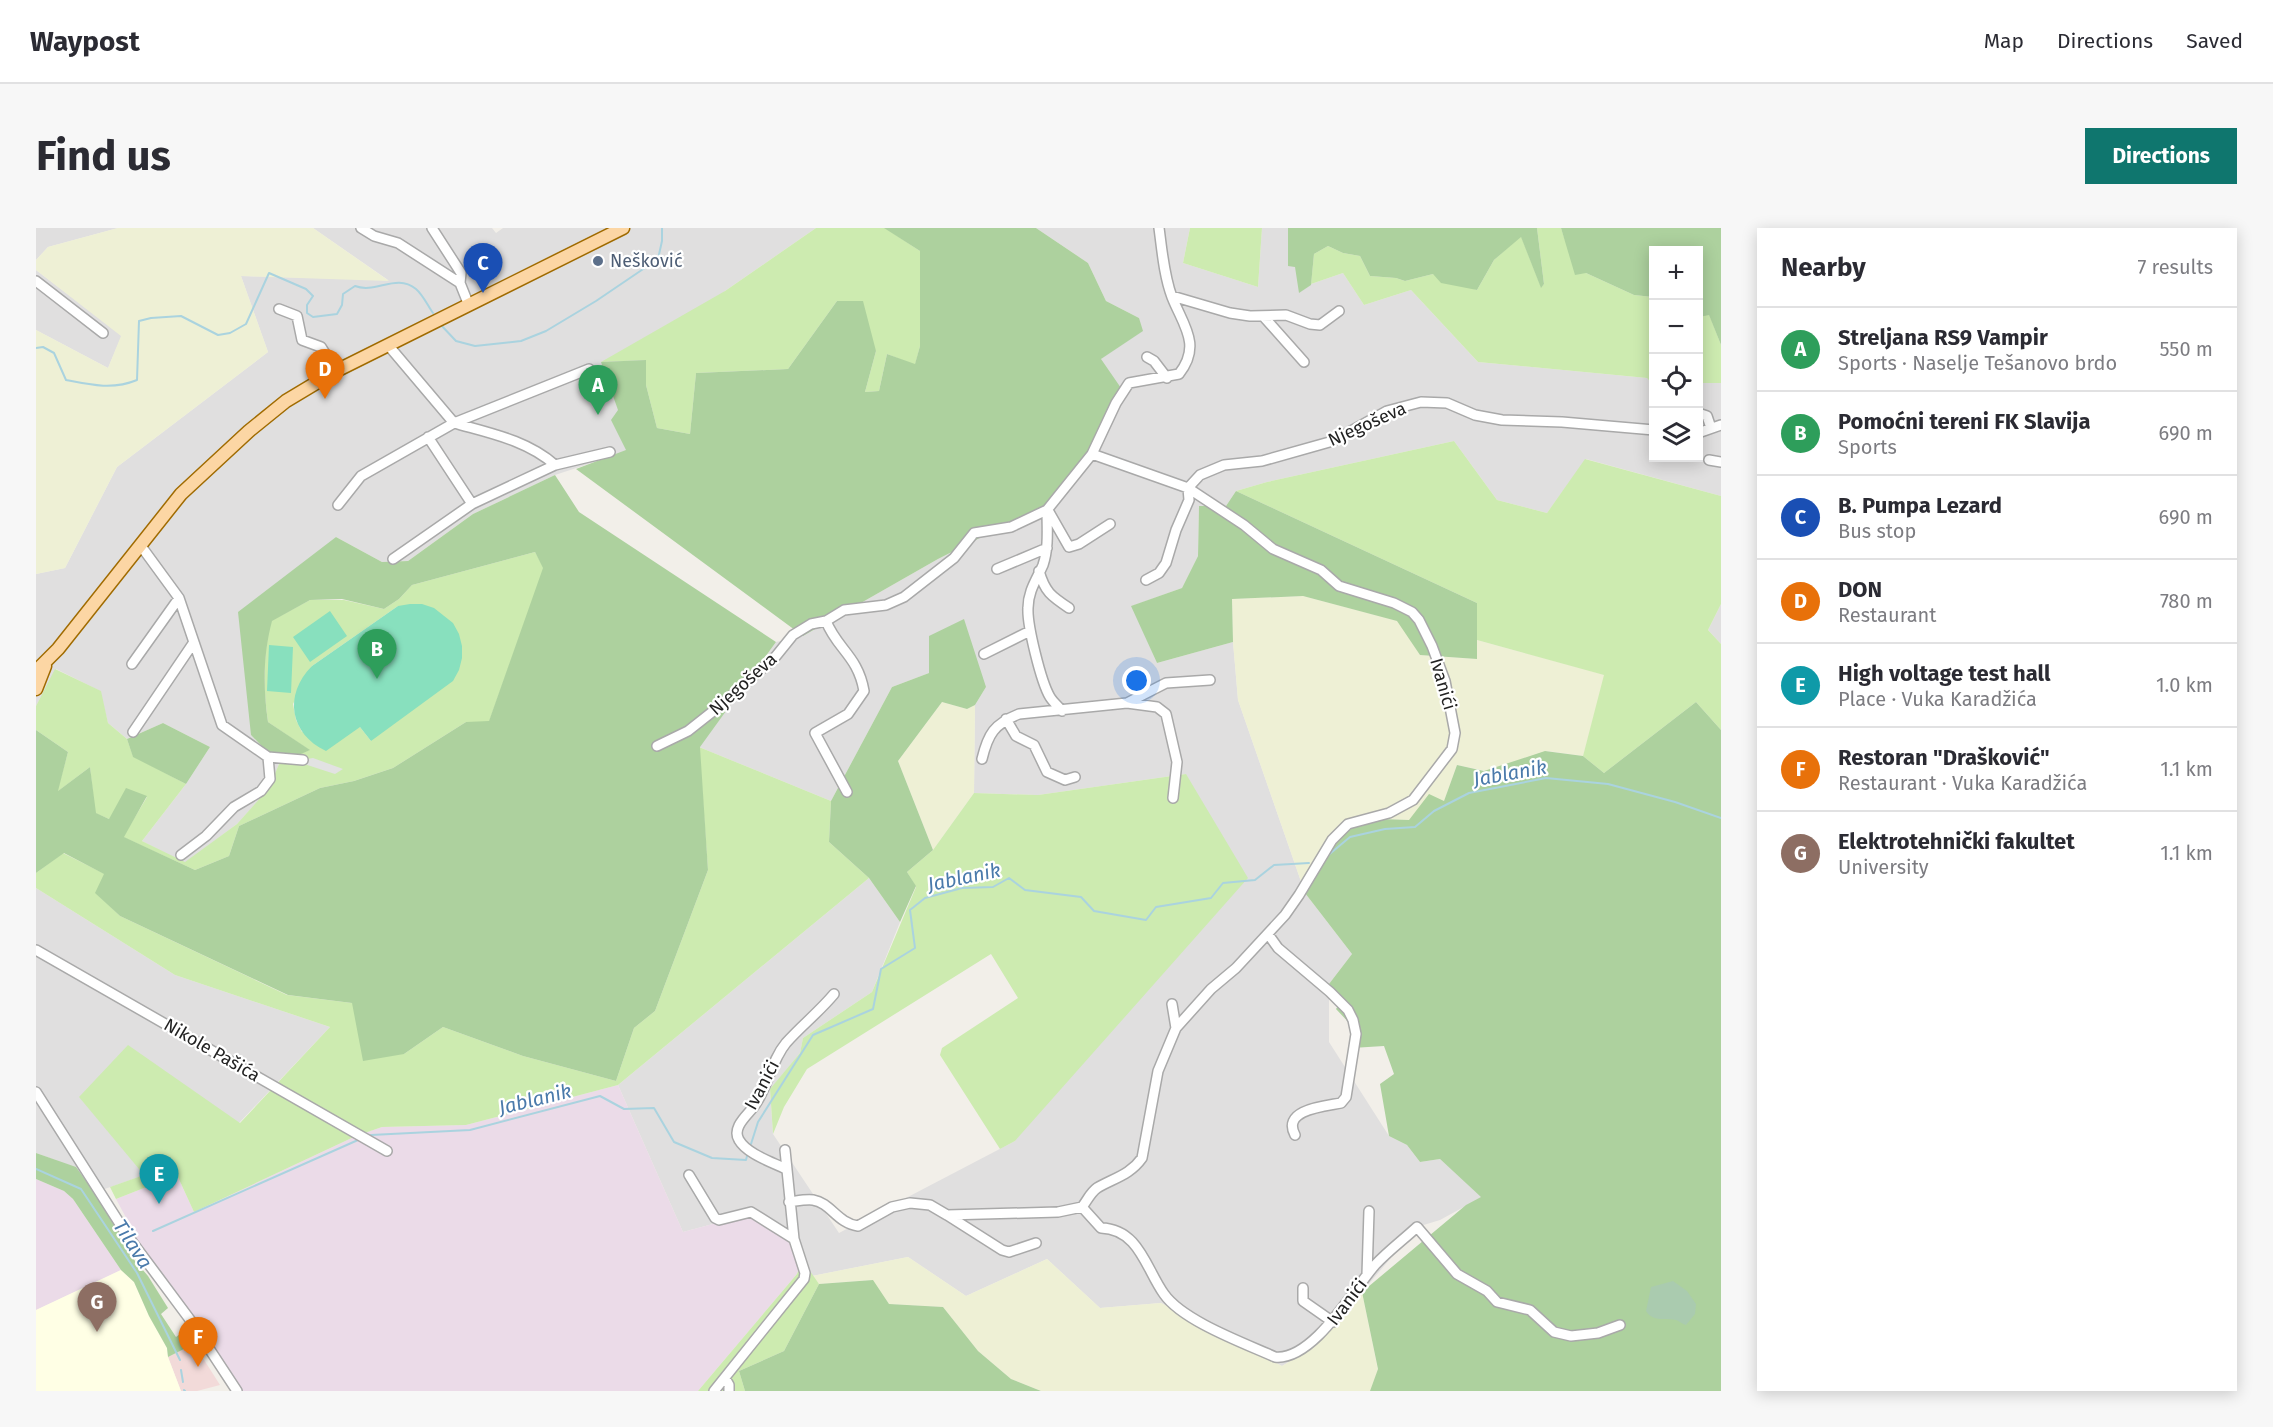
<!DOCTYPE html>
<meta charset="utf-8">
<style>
body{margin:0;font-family:"Fira Sans",sans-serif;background:#f7f7f7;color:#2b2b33}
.controls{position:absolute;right:18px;top:18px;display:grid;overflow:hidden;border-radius:0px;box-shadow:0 3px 15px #0003}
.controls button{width:54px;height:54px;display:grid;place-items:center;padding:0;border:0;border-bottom:2px solid #e1e1e2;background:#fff;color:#2b2b33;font:30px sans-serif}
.you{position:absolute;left:1101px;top:453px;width:21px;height:21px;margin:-15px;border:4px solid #fff;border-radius:50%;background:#1a73e8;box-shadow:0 0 0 9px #1a73e833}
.badge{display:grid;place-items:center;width:39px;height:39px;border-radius:50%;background:#0f766e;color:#fff;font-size:20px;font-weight:700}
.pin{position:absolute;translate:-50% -50px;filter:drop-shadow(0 2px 3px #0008)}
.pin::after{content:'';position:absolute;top:32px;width:21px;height:18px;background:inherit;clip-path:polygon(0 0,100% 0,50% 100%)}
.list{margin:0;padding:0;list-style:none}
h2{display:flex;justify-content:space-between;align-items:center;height:78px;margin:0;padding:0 24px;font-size:26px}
h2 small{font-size:20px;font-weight:400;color:#7c7c81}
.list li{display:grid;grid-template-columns:39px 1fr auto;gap:18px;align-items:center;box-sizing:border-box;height:84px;padding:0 24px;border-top:2px solid #e1e1e2}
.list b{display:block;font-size:22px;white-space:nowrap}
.list p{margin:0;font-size:20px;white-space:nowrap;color:#7c7c81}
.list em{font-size:20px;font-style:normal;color:#7c7c81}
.icon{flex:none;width:33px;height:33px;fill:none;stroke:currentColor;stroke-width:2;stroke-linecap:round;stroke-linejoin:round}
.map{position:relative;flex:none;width:1685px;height:1163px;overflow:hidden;border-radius:0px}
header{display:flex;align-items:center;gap:36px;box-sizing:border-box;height:84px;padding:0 30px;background:#fff;border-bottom:2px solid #e1e1e2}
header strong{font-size:28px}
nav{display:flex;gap:33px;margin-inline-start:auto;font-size:21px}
.intro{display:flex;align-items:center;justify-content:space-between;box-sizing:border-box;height:144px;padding:0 36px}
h1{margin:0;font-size:42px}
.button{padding:15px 27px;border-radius:0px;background:#0f766e;color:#fff;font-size:21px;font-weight:700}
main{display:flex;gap:36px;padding:0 36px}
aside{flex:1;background:#fff;border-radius:0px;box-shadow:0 3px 15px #0003}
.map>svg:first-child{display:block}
.residential{fill:#e0dfdf}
.commercial{fill:#f2dad9}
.industrial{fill:#ebdbe8}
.education{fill:#ffffe5}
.farmland{fill:#eef0d5}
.grass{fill:#cdebb0;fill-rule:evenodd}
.forest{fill:#add19e}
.cemetery{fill:#aacbaf}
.pitch{fill:#88e0be}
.parking{fill:#e2e2e2}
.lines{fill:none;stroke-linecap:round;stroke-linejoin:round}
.stream{stroke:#aad3df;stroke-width:2}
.minor-casing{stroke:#a9a9a9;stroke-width:12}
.major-casing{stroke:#a06b00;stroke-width:15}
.minor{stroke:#fff;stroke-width:9}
.major{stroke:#fcd6a4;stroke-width:12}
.service-dot{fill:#5c6f8a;stroke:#fff;stroke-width:2}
.labels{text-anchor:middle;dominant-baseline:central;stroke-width:4.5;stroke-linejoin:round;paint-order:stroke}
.service-label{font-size:18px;fill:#4e5e75;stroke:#fff;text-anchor:start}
.street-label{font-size:18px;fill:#222;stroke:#fff}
.water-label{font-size:20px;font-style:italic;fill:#4a7aab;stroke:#fff}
</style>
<header>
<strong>Waypost</strong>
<nav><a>Map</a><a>Directions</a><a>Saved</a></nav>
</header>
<div class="intro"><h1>Find us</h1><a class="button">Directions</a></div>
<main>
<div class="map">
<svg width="1685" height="1163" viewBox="0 0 1685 1163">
<rect width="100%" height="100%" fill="#f2efe9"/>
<path class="residential" d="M0,0H82L12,19L0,32Z
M277,0H456L460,5L467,0H780L689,63L582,182L592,223L519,247L437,286L372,333L346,334L300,309L215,507L243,536L234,560L201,596L149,635L106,613L150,556L174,519L127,495L91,511L72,495L64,463L20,441L0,478V346L29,340L81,239L232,124L205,48L352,52Z
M1000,0H1154L1147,35L1222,59L1226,0H1252L1259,39L1275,56L1307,45L1328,77L1375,62L1442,134L1611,150L1617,157L1618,230H1662L1663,155H1685V268L1550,231L1511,285L1461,272L1418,213L1231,254L1200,263L1190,278H1163L1162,328L1146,360L1096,378L1121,435L1197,414L1202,472L1269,665L1316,726L1293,756V814L1353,908L1371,917L1384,934L1404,931L1446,969L1404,992L1381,999L1326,1064L1261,1129L1246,1138L1125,1075L1064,1080L1011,1031L930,1068L872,1029L776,1048L774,1043L714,986L647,1004L582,857L833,650L864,694L836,764L767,810L764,825L734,862L737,906L803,1005L979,913L1150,546L1002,567L938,565L939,477L950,459L893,445L856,459L795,573L663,519L740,414L767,408L902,331L1013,275L1065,131L1103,90L1070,73L1052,35Z
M0,42L86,107L72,140L0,102Z
M1685,376V416L1672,402Z
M0,660L139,747L294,799L203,895L92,818L44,869L109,947L60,964L19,932L0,925Z"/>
<path class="commercial" d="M158,1116L184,1157L161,1163H145L132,1129Z"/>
<path class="industrial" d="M582,857L647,1004L714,986L755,1013L763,1041L761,1046L662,1163H203L91,1007L94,997L80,971L141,947L158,984L320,908L346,899L430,897Z
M0,951L28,963L37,971L85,1042L0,1082Z"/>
<path class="education" d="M85,1042L98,1054L113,1088L131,1120L132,1129L145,1163H0V1082Z"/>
<path class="farmland" d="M82,0H277L353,53L205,48L232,124L81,239L29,340L0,346V102L72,140L85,108L0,42V32L12,19Z
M1267,368L1362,393L1384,427L1440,431L1441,412L1569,447L1547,528L1512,523L1450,543L1421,537L1408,573L1373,592L1345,591L1269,665L1202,472L1197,414L1196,371Z
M906,474L931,481L939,477L938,565L897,622L862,533Z
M872,1029L930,1068L1011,1031L1064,1080L1125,1075L1246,1138L1261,1129L1326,1064L1342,1142L1334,1163H1005L975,1151L942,1123L907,1079L853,1076L836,1052L783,1056L776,1048Z"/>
<path class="grass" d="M780,0H849L884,23V118L879,137L851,126L843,163L829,164L840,123L801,73L752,141L660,145L654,206L621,200L610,157V132L565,134L689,63Z
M1154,0H1226L1222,59L1147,35Z
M1501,0H1525L1529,12L1550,45L1598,67L1617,69V157L1611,150L1442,134L1375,62L1328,77L1307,45L1275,56L1278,26L1292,18L1307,25L1324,28L1334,48L1360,50L1369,53L1397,46L1441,62L1458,32L1485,8L1505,59L1508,56Z
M1673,86L1685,117V155H1663L1662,89Z
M1418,213L1461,272L1511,285L1549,231L1685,268V376L1672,402L1685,416V502L1660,474L1568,545L1547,528L1568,447L1441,412V375L1200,263L1231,254Z
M499,324L508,340L453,494H430L357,540L318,553L284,560L203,598L193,628L159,642L87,609L111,569L73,591L59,585L54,539L21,564L32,524L0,502V478L19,441L65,463L72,495L91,511L97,528L150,556L106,613L149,634L201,596L233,560L243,536L273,522L232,494C227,459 227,427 235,393L274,372H308L348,381L363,371L376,357ZM362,378L335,513L324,499L266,504L260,492L257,476L276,438Z
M663,519L795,573L793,614L833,650L582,857L430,897L346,899L320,908L158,984L141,947L80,971L74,959L108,947L43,869L92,817L204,895L294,799L139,747L0,660V645L27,625L69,646L60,665L84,688L251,767L316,775L368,826L407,799L487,828L580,853L598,800L619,783L672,642Z
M1150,546L1212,650L979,913L964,921L904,827L906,820L982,770L955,726L771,841L748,879L737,906L734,861L764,825L767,810L836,764L880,659L871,644L897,622L938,565L1002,567Z
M755,1013L768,1024L774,1043L783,1056L748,1123L703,1143L709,1163H662L761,1046L763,1041Z"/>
<path class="forest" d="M848,0H1000L1052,35L1070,73L1103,90L1107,103L1065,131L1085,160L1054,223L1013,275L902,331L767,408L540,241L590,222L575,192L582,182L565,134L610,132V157L621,200L654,206L660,145L752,141L801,73H827L840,123L829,164L843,163L851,126L879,136L884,118V23Z
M1252,0H1501L1508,56L1505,60L1485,9L1458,32L1441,62L1405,55L1397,46L1369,53L1360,50L1334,48L1324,28L1307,25L1292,18L1278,26L1275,57L1263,65L1259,39L1252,38Z
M1525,0H1685V117L1673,87L1663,89L1662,22H1618L1617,69L1598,67L1550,45L1539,47Z
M519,247L543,284L740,414L664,519L672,642L619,783L598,800L580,853L487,828L407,799L368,826L327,833L316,775L252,767L84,688L59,665L68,646L28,625L0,645V502L32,524L22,563L54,539L60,585L73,591L90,560L111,568L88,609L159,642L193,628L203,598L284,560L318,553L357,540L430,494L453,493L507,340L499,324L376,357L363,371L348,381L306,371L274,372L236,393C227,427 227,459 232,494L274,522L243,536L215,507L202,384L300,309L346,334L372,333L437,286Z
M1200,263L1441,375V431L1384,427L1361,393L1267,368L1196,371L1197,414L1121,435L1095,378L1146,360L1162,328L1163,278H1190Z
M928,391L950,459L939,477L931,481L906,474L862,533L897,622L871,644L880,658L864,694L833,650L793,614L795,573L856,459L893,445V408Z
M1660,474L1685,502V1163H1334L1342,1141L1326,1064L1430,977L1445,969L1404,931L1384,934L1371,917L1353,908L1344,856L1358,846L1348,818L1316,820L1317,799L1300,781L1306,772L1293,756L1316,726L1269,665L1288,626L1312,596L1345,591L1373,592L1393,566L1408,573L1421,537L1448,543L1509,523L1547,528L1568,545Z
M127,495L174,519L150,556L97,529L91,511Z
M0,925L40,939L79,993L94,1027L112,1048L132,1080L125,1086L140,1109L149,1102L158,1116L132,1129L131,1120L113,1088L98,1054L85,1042L37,971L28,963L0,951Z
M837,1052L853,1076L907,1079L942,1123L975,1151L1005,1163H709L703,1143L748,1123L783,1056Z"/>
<path class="cemetery" d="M1637,1053L1651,1063L1660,1076L1659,1086L1650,1097C1646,1096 1643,1093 1640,1092C1628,1089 1618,1095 1610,1083L1615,1059Z"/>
<path class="pitch" d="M374,376H386L398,380L417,395L423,406L426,418V430L423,442L417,453L335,513L324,499L290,523C254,506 247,467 276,438L362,378Z
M294,383L311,408L274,434L257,409Z
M233,417L257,419L255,465L231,463Z"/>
<path class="parking" d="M277,530L307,541L299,546L259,533Z"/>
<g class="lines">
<path class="stream" d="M404,96L420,113L439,118L485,113L510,103L560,73L622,31L626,13V0
M0,120L7,119L18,125L30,152C55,157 77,162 101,152L103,93L115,90L145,88L182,107L194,105L210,96L233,45L270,61L277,68L271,77V85L277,89L301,86L306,77L307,66L319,58C340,66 360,45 380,61C387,67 392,78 397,85
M1290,629L1314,609L1349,601L1379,599L1398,583L1433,565L1510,550L1572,556L1639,574L1685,590
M335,907L434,902L564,868L588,881L618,880L638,914L676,930L710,932L711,928
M715,916L722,894L777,807L837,781L845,741L879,720L874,682L889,670L926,660L957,659L973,650L989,662L1045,669L1058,683L1110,692L1120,679L1175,670L1187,655L1219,652L1238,637L1273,635
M0,941L45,961L101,1045L144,1132
M117,1003L322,912
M145,1142L147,1154
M148,1162L149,1163"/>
<defs>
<path id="minor" d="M325,0L338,8L362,15L424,55L432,75
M396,0L425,45L424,55
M0,53L67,105
M1136,68L1194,85L1214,88L1250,87L1274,96L1284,97L1303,83
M243,81L261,88L266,112L285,119L300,143
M1227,88L1268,134
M352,117L418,195L553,141
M1111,129L1118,133L1131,150
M1662,185L1671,188L1675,200
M1662,205L1685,197
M392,209L436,276
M1056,226L1152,260L1164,247L1188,237L1226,233L1297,213L1351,183L1385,174L1411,175L1439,187L1466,192L1526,194L1618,202
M1673,232L1685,234
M519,237L574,224
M302,277L325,248L418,195C453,205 491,212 519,237L436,276L357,331
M1011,282C1011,300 1013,319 1007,337C1001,351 992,363 992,380C991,397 1005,454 1014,469C1017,474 1022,478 1026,483
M1013,284L1033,319L1043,316L1074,296
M105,318L143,370L186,497L232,529L267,532
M961,341L1011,320
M1003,343C1009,364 1015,368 1033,380
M1110,352L1123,345L1130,335L1140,302L1153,272L1152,260
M790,393C801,421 822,428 828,463L812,486L779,505L811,564
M948,426L994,403
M96,436L143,370
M1091,475L1130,455L1174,452
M970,491L980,508L998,517L1011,544L1029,552L1039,549
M97,504L158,414
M621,518L652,503L690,473L740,428L757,407L775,396L790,393L808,382L850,377L868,369L918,330L938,305L975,299L1011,282L1056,226L1080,175L1093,155L1143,146C1166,117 1147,97 1136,69C1128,48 1126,22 1123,0
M946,531C952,506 958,496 983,486L1091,475L1121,479L1130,486L1141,534L1137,570
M145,627L170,608L198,579L225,563L234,551L232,529
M1232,706L1242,720L1294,764L1312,782L1317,792L1320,806L1310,869L1305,875C1291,878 1245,881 1259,907
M0,722L351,923
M1136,776L1140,800
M0,864L91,1007L155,1093L201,1163
M750,941C736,934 711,926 703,912C695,899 713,886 719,877C732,859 735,833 750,815C765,798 783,784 798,766
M653,947L679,990L683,992L715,984L758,1011
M753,974C761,973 770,971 777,972C795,975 801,995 822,998L856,979L874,975L894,977L911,987L1022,984L1046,979C1051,973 1054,965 1061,960C1078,950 1094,947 1106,930L1122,843L1140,800L1175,761L1200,740L1249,687L1263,667L1296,612L1312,596L1353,585L1377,572L1416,521L1419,505L1409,453L1396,418L1383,392L1376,384L1358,375L1303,358L1285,342L1237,321L1208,297L1152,260
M1046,979L1065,1000C1103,1001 1110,1041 1128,1066C1147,1093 1208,1115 1239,1129C1277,1133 1317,1062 1339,1037C1352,1023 1367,1012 1381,999L1421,1046L1451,1063L1461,1074L1494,1082L1518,1104L1535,1108L1562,1105L1584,1097
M911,987L966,1022L973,1024L1000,1015
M1331,1047L1333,983
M1267,1060V1073L1297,1094
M689,1150L693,1157V1163
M678,1163L768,1051L769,1045L758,1011L749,922"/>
<path id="major" d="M0,443L22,421L145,266L213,203L250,173L300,143L587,0
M0,461L9,438"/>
</defs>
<use href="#minor" class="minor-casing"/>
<use href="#major" class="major-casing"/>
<use href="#minor" class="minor"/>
<use href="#major" class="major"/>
</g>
<circle class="service-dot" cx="562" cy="33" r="6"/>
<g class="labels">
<g class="service-label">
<text x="574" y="33">Nešković</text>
</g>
<g class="street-label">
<text transform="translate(1331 196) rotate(-24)">Njegoševa</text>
<text transform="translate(707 456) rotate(-42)">Njegoševa</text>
<text transform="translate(1407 456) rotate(74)">Ivanići</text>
<text transform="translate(176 822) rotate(30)">Nikole Pašića</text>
<text transform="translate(726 857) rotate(-62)">Ivanići</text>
<text transform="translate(1311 1074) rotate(-53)">Ivanići</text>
</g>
<g class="water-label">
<text transform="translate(1474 545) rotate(-10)">Jablanik</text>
<text transform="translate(928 649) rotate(-12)">Jablanik</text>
<text transform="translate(499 871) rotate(-14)">Jablanik</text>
<text transform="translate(97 1016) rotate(57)">Tilava</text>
</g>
</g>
</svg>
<div class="controls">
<button>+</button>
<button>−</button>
<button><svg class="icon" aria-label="locate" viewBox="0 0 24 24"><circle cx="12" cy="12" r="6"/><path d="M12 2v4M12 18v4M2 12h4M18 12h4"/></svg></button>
<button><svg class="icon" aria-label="layers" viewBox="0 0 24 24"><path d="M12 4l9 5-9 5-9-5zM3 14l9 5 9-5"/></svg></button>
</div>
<div class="you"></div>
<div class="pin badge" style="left:562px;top:187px;background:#2e9e5b">A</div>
<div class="pin badge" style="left:341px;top:451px;background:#2e9e5b">B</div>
<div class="pin badge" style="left:447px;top:65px;background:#1a4fb4">C</div>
<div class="pin badge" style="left:289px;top:171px;background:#e8710a">D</div>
<div class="pin badge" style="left:123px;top:976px;background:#0f9aa8">E</div>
<div class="pin badge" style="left:162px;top:1139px;background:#e8710a">F</div>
<div class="pin badge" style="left:61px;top:1104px;background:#8d6e63">G</div>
</div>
<aside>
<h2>Nearby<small>7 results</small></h2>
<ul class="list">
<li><span class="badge" style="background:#2e9e5b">A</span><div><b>Streljana RS9 Vampir</b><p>Sports · Naselje Tešanovo brdo</p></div><em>550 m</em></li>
<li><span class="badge" style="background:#2e9e5b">B</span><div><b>Pomoćni tereni FK Slavija</b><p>Sports</p></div><em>690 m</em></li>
<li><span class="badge" style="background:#1a4fb4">C</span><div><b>B. Pumpa Lezard</b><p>Bus stop</p></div><em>690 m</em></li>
<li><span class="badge" style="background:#e8710a">D</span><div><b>DON</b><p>Restaurant</p></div><em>780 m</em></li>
<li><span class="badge" style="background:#0f9aa8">E</span><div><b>High voltage test hall</b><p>Place · Vuka Karadžića</p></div><em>1.0 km</em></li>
<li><span class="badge" style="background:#e8710a">F</span><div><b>Restoran &quot;Drašković&quot;</b><p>Restaurant · Vuka Karadžića</p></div><em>1.1 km</em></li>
<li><span class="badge" style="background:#8d6e63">G</span><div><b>Elektrotehnički fakultet</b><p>University</p></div><em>1.1 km</em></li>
</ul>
</aside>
</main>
